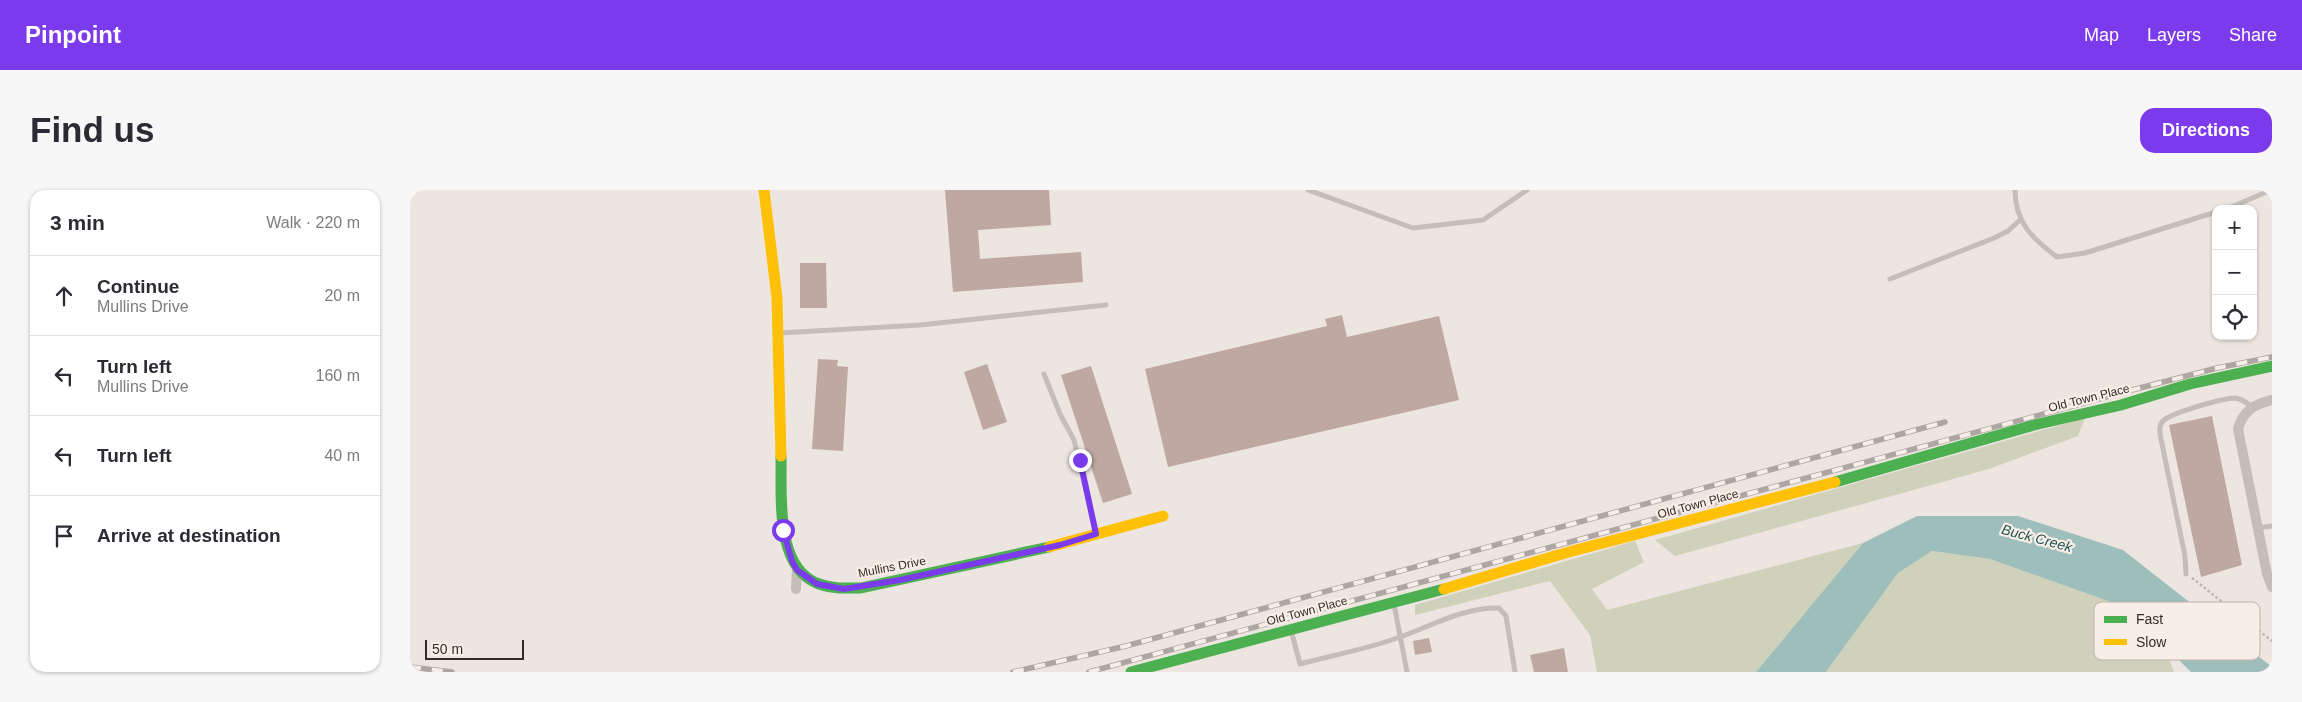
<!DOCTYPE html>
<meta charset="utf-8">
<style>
body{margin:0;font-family:Helvetica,sans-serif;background:#f7f7f7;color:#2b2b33}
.controls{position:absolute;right:15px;top:15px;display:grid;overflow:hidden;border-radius:10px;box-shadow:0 1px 4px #0004}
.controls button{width:45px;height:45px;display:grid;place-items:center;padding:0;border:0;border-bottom:1px solid #e1e1e2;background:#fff;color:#2b2b33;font:25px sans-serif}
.scale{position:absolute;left:15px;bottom:12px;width:99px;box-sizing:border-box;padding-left:5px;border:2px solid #352a27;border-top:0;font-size:14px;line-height:18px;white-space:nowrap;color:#352a27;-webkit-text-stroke:4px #f9eee7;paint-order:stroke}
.stop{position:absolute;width:15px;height:15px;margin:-11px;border:4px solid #7c3aed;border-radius:50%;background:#fff}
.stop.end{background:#7c3aed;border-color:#fff;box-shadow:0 1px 5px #0008}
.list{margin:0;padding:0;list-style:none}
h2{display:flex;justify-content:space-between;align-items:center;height:65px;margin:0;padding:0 20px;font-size:21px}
h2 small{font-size:16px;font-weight:400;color:#7c7c81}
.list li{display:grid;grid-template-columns:32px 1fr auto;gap:15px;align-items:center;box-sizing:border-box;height:80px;padding:0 20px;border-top:1px solid #e1e1e2}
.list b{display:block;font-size:19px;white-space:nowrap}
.list p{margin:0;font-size:16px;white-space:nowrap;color:#7c7c81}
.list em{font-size:16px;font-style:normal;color:#7c7c81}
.icon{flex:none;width:28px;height:28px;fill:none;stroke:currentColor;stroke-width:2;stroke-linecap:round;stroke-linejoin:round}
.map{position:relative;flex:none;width:1862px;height:482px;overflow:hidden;border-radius:15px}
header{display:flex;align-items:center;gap:30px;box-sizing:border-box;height:70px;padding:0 25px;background:#7c3aed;color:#fff}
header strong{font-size:24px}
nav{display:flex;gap:28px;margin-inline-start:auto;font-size:18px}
.intro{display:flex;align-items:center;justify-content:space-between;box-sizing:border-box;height:120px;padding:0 30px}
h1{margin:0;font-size:35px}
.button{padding:12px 22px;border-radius:15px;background:#7c3aed;color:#fff;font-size:18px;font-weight:700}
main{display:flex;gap:30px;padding:0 30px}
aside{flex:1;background:#fff;border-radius:15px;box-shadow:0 1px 4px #0004}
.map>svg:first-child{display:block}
.green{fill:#cfd1ba}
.water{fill:#9dbeba}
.building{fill:#bfa7a2}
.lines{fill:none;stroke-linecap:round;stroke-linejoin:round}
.path{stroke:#beb5b1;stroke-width:2.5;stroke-dasharray:2.5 2.5;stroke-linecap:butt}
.lane{stroke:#c5bdb9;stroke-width:5}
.street{stroke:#c5bdb9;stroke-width:10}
.fast{stroke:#4caf50;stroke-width:11}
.slow{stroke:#ffc107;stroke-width:11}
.rail-casing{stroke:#ada6a3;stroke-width:5.5}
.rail{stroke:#f9eee7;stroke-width:4;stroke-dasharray:11;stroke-linecap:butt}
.route{stroke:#7c3aed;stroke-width:6}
.labels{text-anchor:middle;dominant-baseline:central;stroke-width:4.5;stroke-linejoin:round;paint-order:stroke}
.street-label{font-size:12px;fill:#352a27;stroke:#f9eee7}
.water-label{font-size:14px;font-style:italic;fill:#1e5652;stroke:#f9eee7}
.key{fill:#f9eee7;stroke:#beb3ad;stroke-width:1}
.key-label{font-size:14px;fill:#352a27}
</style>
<header>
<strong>Pinpoint</strong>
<nav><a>Map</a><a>Layers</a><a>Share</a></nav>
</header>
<div class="intro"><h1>Find us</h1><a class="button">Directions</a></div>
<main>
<aside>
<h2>3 min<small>Walk · 220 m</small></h2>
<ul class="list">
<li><svg class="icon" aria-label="ahead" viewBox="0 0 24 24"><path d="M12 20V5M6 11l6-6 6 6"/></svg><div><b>Continue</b><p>Mullins Drive</p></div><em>20 m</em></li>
<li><svg class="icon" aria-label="left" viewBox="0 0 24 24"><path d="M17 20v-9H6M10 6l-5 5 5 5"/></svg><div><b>Turn left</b><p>Mullins Drive</p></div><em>160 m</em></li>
<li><svg class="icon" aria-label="left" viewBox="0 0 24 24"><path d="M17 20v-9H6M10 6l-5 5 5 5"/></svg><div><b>Turn left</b></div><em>40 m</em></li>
<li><svg class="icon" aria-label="arrive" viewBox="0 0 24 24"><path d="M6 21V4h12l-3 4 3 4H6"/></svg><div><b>Arrive at destination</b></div></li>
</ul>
</aside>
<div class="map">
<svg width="1862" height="482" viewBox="0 0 1862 482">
<rect width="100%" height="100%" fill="#ece5e0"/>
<path class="green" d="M1675,228L1668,246L1579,279L1265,366L1245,350Z
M1225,351L1234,372L1182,399L1197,420L1453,353L1346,482H1187L1180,445L1140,391L1005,425V415Z
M1522,361L1580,369L1715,417L1754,456L1764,482H1416L1488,383Z"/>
<path class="water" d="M1507,326H1608L1713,360L1862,477V482H1781L1715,417L1580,369L1522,361L1488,383L1416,482H1346L1453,353Z"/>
<path class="building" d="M535,0H639L641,35L568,40L570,69L671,62L673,92L543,102Z
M390,73H416L417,118H390Z
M932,125L937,147L1029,126L1049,210L758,277L735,179L917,136L915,129Z
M408,169L428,170L427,176L438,177L433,261L402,259Z
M577,174L597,232L573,240L554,182Z
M681,176L722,304L693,313L651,185Z
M1802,226L1832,375L1791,387L1759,235Z
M1019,448L1022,462L1005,465L1003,451Z
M1154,458L1158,482H1124L1120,465Z"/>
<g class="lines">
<path class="path" d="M1782,388L1862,451"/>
<path class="lane" d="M898,0L1003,38L1073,30L1117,0
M1605,0C1605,33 1623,49 1647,67L1675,63L1806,22
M1817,19L1861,0
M1480,89L1584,48L1598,41L1611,29
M370,143L510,135L696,115
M634,184L650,224L664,250L686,343
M1848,338L1862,336
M1776,384L1775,366L1751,249C1750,243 1748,236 1753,231C1760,223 1814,208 1825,208C1832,209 1836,212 1842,217
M984,414L997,482
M881,440L890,474C923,465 958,459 990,447C1021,436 1054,417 1089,418L1096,426L1105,482"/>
<path class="street" d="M1862,210C1844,214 1833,221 1828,239L1857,384L1862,397
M386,399L387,380"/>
<path class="fast" d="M371,266C372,304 364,378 409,394C423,399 437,398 451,398L639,357
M1425,292L1624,235L1711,215L1780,194L1862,176
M721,482L1034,399"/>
<path class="slow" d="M354,0L367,108L371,266
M639,357L753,326
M1034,399L1155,363L1425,292"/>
<defs>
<path id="rail" d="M0,477L42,482
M603,482L716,456L1535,232
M679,482L1722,200L1807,178L1862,167"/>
</defs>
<use href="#rail" class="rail-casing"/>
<use href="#rail" class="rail"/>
</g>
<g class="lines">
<path class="route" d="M373,340L382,371L387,380L407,394L434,399L490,390L650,355L686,344L670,270"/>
</g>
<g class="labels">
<g class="street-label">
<text transform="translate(1679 208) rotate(-14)">Old Town Place</text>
<text transform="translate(1288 314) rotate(-15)">Old Town Place</text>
<text transform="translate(482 377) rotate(-11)">Mullins Drive</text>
<text transform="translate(897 421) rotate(-15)">Old Town Place</text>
</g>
<g class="water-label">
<text transform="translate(1627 348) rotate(15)">Buck Creek</text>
</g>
</g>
<rect x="1684" y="412" width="166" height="58" rx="8" class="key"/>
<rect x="1694" y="426" width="23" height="7" fill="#4caf50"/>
<rect x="1694" y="449" width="23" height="6" fill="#ffc107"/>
<g class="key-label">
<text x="1726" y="434">Fast</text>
<text x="1726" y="457">Slow</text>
</g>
</svg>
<div class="controls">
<button>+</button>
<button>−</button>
<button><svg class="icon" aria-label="locate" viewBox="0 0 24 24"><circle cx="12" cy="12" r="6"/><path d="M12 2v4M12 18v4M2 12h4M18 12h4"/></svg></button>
</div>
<div class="scale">50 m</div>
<div class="stop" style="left:373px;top:340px"></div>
<div class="stop end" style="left:670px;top:270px"></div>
</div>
</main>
